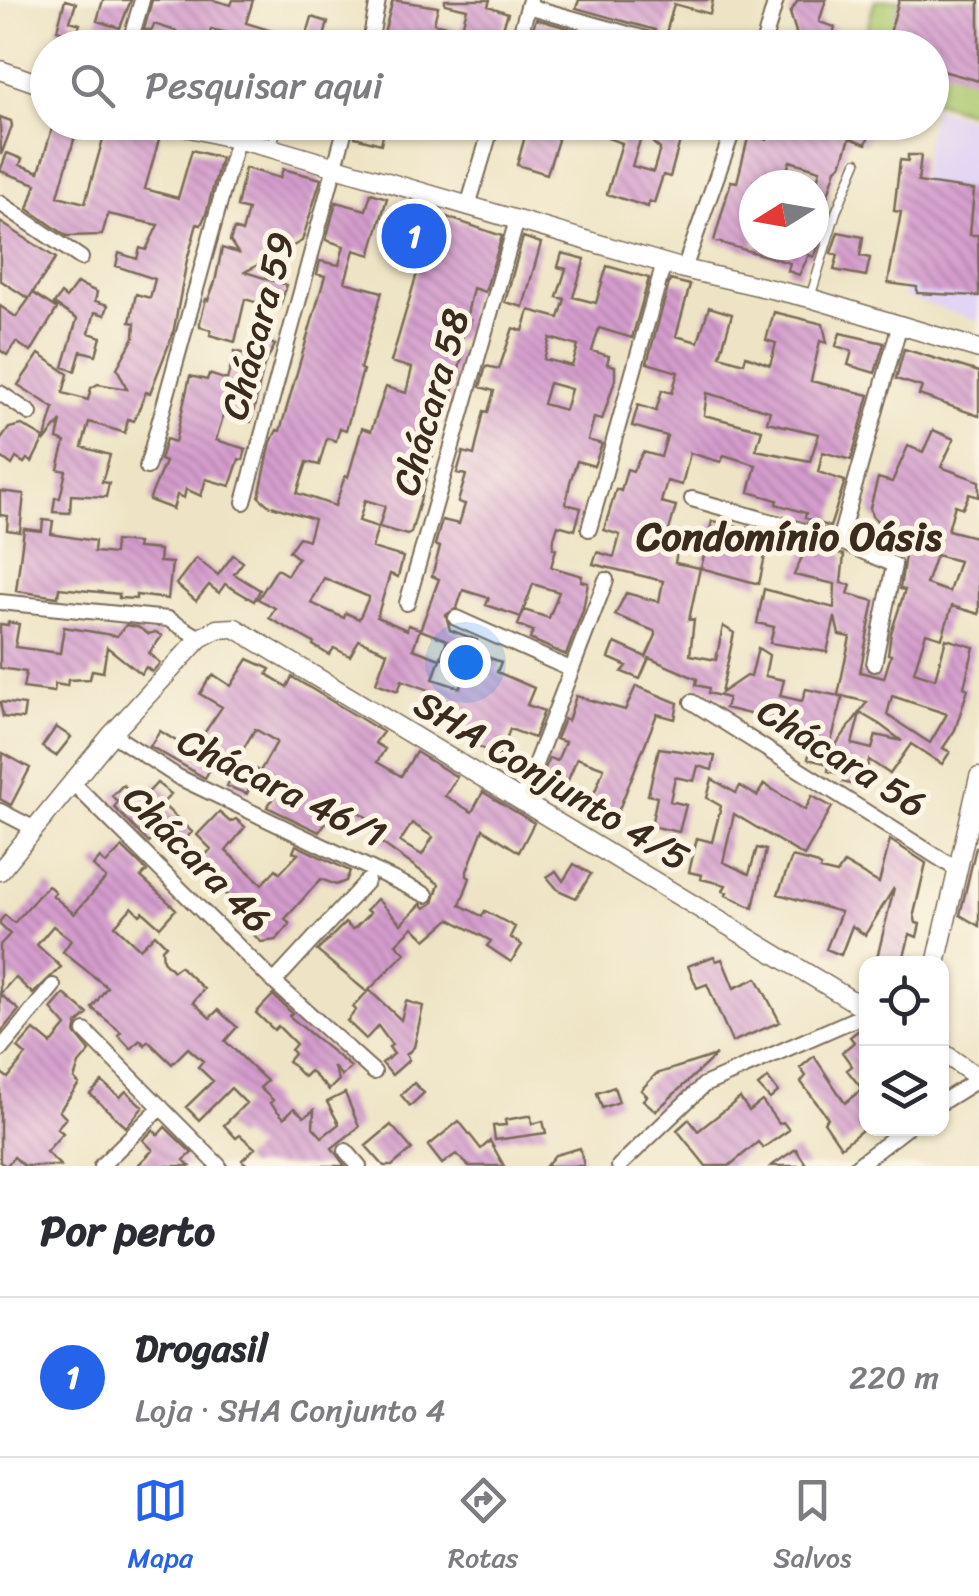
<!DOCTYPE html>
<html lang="pt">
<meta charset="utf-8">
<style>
body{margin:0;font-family:Sriracha,sans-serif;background:#f2f2f3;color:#2b2b33}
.controls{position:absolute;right:30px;bottom:30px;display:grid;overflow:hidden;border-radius:20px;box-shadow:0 2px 8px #0004}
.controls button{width:90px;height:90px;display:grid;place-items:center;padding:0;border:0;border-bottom:2px solid #e1e1e2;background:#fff;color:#2b2b33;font:50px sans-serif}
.compass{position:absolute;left:739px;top:170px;width:90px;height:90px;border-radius:50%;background:#fff;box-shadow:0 2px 8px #0004;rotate:259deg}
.you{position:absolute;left:465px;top:662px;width:35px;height:35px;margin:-25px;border:8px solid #fff;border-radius:50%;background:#1a73e8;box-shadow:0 0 0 15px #1a73e833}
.badge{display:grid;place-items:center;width:65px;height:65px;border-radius:50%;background:#2563eb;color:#fff;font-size:32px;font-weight:700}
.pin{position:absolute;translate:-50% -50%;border:5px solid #fff;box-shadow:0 2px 10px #0006}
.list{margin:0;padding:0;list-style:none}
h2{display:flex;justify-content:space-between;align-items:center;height:130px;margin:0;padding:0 40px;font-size:42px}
h2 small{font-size:32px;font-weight:400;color:#7c7c81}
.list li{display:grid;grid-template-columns:65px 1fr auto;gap:30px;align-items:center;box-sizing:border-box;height:160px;padding:0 40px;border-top:2px solid #e1e1e2}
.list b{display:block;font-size:38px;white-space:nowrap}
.list p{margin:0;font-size:32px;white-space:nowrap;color:#7c7c81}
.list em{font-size:32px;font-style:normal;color:#7c7c81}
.icon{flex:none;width:55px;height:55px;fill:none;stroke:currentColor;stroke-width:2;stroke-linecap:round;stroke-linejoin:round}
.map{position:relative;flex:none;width:979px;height:1166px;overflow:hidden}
.search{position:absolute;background:#fff;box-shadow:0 2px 8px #0004;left:30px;right:30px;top:30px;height:110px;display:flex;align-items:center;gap:25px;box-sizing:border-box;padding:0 35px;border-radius:55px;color:#7c7c81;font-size:38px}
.sheet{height:290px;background:#fff}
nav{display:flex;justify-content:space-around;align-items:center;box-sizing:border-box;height:140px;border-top:2px solid #e1e1e2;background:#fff;font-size:28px;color:#7c7c81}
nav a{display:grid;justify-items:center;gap:5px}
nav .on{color:#2563eb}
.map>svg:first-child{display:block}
.built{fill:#e1d4f4}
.green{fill:#aeca71;stroke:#747a48;stroke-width:2.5}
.building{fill:url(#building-back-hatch);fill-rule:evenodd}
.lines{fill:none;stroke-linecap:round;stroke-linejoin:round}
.service-casing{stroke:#7a6b58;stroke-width:11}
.minor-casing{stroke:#7a6b58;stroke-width:18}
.tertiary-casing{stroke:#7a6b58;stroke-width:21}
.service{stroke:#fff;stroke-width:8}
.minor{stroke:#fff;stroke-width:14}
.tertiary{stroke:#fff;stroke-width:18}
.labels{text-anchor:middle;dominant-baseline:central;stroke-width:10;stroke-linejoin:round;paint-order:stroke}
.street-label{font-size:38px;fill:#3b2a1e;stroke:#fcf5e5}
.neighbourhood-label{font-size:40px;font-weight:bold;fill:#3b2a1e;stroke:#fcf5e5}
</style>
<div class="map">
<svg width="979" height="1166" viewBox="0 0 979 1166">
<defs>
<pattern id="building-back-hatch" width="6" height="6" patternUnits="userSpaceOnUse" patternTransform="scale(2.5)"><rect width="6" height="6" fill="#d49ccd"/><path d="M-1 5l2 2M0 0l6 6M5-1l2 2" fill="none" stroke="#ad7fa6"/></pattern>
</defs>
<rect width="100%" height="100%" fill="#fcf5e5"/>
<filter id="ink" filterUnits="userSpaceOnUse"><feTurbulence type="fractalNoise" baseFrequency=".01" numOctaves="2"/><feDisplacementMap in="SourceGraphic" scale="20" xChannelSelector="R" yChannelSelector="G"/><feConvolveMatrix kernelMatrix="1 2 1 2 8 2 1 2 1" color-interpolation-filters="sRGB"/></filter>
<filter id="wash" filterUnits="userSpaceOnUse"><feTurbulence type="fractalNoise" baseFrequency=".0048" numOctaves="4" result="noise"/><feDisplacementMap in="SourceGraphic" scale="40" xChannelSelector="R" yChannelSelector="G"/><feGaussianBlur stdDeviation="2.25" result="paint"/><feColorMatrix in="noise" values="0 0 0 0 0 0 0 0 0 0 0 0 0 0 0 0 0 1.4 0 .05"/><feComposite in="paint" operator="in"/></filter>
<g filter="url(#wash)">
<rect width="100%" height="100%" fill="#eee4c5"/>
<path class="built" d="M932,107L979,121V321L903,296Z"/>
<path class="green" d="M875,0H979V115L932,100V48H862Z"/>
<g id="blocks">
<path class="building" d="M65,0L76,3L70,21L80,24L76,36L57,30Z
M103,0H131L120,28L97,21Z
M152,0H213L231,5L233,0H253L246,23L305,41L312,17L328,22L321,48H245L248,38L211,29L208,40L198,37L197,43L188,40L187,44L171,48L176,31L154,24L152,30H144Z
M393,0L438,7L434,23L461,30L467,9L445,4V0H490L488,6L508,13L496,48H380Z
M579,0H713L710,14L674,4L662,48H652L656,41L655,30L576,8Z
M798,0H826L819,22L835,27L829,48H791L796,32L790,13Z
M899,0H979V81L932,68V48H886Z
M536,19L623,44V48L527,47Z
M0,117L11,121L12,126L1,155Z
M54,122H79L58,196L85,203L107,125L132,132L133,129L144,130L160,136L145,189L178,198L192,150L221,158L206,214L201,225L197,224L187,260L173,334L150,393L146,392L134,421L128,419L125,433L89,422L82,447L110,455L102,482L109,483L106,497L71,495L70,513L53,512L55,498H60L66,471L58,469L65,442L57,439L61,421L44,442L54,408L18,385L39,354L68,374L63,393L88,400L91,388L98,384L127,389L117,368L134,337L135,323L130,322L136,294L150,298L155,279L116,266L119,253L137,259L140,248L146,250L158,225L108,214L102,235L67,236L28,209L36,184L0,171L7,153L22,159L20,165L39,172Z
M363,122H386L381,144L355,137L357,126L362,128Z
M433,122H482L477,138L440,131L441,128L432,125Z
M529,122H548L558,140L547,174L517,165Z
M563,122H622L620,128L642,134L632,166L653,172L660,149L643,134L651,122L683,130L670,177L663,175L654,203L649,201L648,207L607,194L622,143Z
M795,122H874L866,144L850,138L841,165L836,169L817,230L822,232L817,250L814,257L809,255L799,275L788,271L790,263L714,241L731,181L737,182L749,134L767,140L771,129L791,135ZM790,161L820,170L814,191V245H754V181L782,185Z
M908,155H921L918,182L974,190L970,235H978L979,296L917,293V287L888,283L901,212L894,211L900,160L908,161Z
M245,168L280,178L283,169L321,179L302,241L245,272L287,285L279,309L245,299L235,342L210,335L211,330L200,327V322L206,299L208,300L215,282L222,248L238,253L230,241L234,229L242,232L248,210L237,207Z
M371,193L387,198L372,249L371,255L354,250L345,282L382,292L360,369L363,370L346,430L340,428L336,441L327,438L319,465L307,462L297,493L335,506L345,476L348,477L362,428L371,431L386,387L406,393L412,368L391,362L420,263L403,258L418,207L502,236L485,292L473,288L468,310L467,319L471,320L467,331L464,330L462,338L441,345L463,354L446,413L431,408L425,429L439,433L411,533L407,535L379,527L385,506L365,500L359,521L378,527L372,548L403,557L398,577L390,574L377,617L407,630L408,625L420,629L413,649L440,659L433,679L460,688L469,667L441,657L447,640L420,630L439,579L432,576L440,547L435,545L442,520L459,524L465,504L458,502L466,475L457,473L463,452L474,455L484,411L488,412L494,391L480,387L486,366L499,369L513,328L523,331L529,310L559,318L565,299L557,297L566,269L558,267L562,253L585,259L573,297L596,303L607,266L649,278L632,338L599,328L592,351L609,356L607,364L615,366V380L602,420L594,418L588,440L602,444L594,466L577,461L570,482L566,504L581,508L575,530L558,525L554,538L553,548L556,549L551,567L582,576L581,581L588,583L583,610L566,655L530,639L533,631L518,625L524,610L549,618L559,592L533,584L521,617L486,605L489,598L463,590L457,608L446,615L450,630L477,640L474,652L501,662L497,672L534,688L527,705L544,711L534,738L510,729L499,757L446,729L447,724L423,711L429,690L402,680L398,691L376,683L387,652L359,640L350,656L334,648L329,655L313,645L314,643L269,618L275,608L258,599L277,569L287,575L298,558L289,551L299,537L308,540L314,519L268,505L259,497L271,442L277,430L280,431L325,276L317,274L320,261L339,265L344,246L326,240L336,202L366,210ZM550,338L578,346L572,366L544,359ZM549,383L571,389L565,410L543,404ZM324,578L369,597L359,619L346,613L344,618L311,603Z
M0,222L56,258L29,298L33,293L57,309L31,352L16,342L7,355L0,350V306L16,317L29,299L0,280Z
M838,232L863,237L860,256L870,258L866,276L834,270L838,255L831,253Z
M523,237L541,243L523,307L505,302Z
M670,280L690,285L676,336L698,342L709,307L732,314L720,356L744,363L746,356L770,365L776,343L766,340L774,312L823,324L827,343L820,341L811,381L869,395L851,460L823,452L818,472L845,481L830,527L805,518L806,513L776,504L777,500L749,492L756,465L724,455L721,462L690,453L682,485L667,481L661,502L676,506L664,548L677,551L675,563L700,568L689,620L694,619L690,655L716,660L723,626L734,633L721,693L746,676L751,677L758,648L769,655L765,676L784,680L780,696L802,701L806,689L843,697L827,757L867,702L838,695L850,637L839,635L835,617L827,652L770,643L774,627L757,623L764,589L834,608L835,584L794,575L805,550L818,553L820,548L844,555L841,583L851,585L848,594L874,601L860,672L884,678L891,655L888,654L891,633L905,590L900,589L905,555L855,537L857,530L898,541L872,516L870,508L878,478L892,482L908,446L923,452L933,430L954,439L941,467L979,481V497L969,494L963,508L955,505L948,530L979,538V614L952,606L942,638L926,633L914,672L935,679L946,639L974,647L964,687L968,689L955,730L943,748L950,752L942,764L911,744L890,774L869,760L862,787L843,782L845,775L828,771L829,764L808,759L811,745H800L801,740L773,734L775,725L756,721L758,716L725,708L728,698L708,693L709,688L696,685L697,679L649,658L640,679L622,672L627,666L609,658L615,643L646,657L656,635L654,631L615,615L626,593L659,602L663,581L593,564L597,552L614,557L620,535L604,530L616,489L621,491L627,469L633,471L643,452L661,457L667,436L632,426L638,405L656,411L662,390L672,393L678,372L647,363ZM707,393L770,411L767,422L819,434L810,461L756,450L762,430L704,415ZM936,555L959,561L949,592L926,584ZM892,696L947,714L930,743L887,715ZM860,713L879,724L902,741L876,735L872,749L852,744Z
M77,283L97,292L95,301L108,305L105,315L95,312L89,333L101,337L96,355L81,351L75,371L63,367L77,319L54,304L61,294L66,298Z
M840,333L884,343L875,373L848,365L852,351L836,346Z
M260,339L275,345L264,365L251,422L234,420L224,413L216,440L246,449L243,460L239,459L230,486L206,479L201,496L186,489L184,498L177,495L173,509L149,500L165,462L160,460L166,439L175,442L190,376L207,380L209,374L227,380L235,351L255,357Z
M904,349L979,372V416L919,395L922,387L896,379Z
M22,425L44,438L32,462L27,459L24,463L16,458L12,465L0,456V441L9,428Z
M0,491L24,494L20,532L7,530L8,516L0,515Z
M43,520L53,521L51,534L95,541L94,552L114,554L115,541L138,543L137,548L160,550L159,562L172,563L168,599L136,595V599L119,598V594L59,588L58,597L16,591L24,529L42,531Z
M712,521L770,532L759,584L701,568Z
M233,555L243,562L234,574L260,590L254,601L225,584L219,593L209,585L196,601L176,584L196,558L218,575Z
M8,622L19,624L15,647L60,653L64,627L117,636L126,625L138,627L148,634L156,632L162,636L149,653L160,663L152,672L146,667L141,674L107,647L103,672L92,670L90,679L68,680L67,686L55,684L54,692L23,688L26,672L0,668V624L8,625Z
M248,659L270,669L267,674L287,687L292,677L383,732L375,743L385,749L377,762L401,776L416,752L457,777L445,796L472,812L483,792L534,823L519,852L483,829L467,871V876L470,878L460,905L482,916L485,911L515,927L510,937L522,945L511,962L487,946L491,941L450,919L426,940L413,927L396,944L405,953L367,992L317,951L345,923L352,929L355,928L370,913L366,910L377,899L401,924L421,904L425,908L433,903L439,884L376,839L381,830L378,824L353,809L342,826L327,821L319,832L267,807L278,791L256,778L277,742L255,729L236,761L220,751L205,778L150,746L160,731L192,751L222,707L200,694L208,680L214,675L231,686ZM412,823L433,837L422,855L400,842Z
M636,686L678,703L675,719L657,714L612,827L587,812L604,768L577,758L564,790L540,782L549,758L557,761L565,742L556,739L564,719L568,721L576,696L625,710Z
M0,702L25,705L23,719L3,717Z
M56,727L71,737L56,756L42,747Z
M659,748L715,756L712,770L698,766L694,781L675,777L670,801L686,805L679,832L651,826L657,797L648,795Z
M3,753L30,768L11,805L0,799Z
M238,762L257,770L247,794L227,786Z
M712,779L736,793L740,786L757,796L764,784L805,810L812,796L832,807L804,856L734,814L723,862L749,874L757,848L766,850L753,908L726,895L727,892L723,891L726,885L701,879L702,875L689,872L697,838L712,842L721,806L707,798Z
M157,783L171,794L162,804L192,832L173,852L156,836L149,843L114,807L118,802L112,796L123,785L141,800Z
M219,812L230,822L236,819L245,827L226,851L262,884L276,869L280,873L298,854L293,852L296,845L350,871L346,881L336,885L321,879L285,919L290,924L276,940L261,942L253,934L256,930L251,925L255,921L219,887L224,883L201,860L211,849L197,835Z
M890,840L926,863L914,914L916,923L920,924L917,937L910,934L902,964H881L882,960L877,958L894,888L865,935L852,926L841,955L826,949L841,912L778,894L792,857L815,863L821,867L820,870L837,874L844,863L879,883Z
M122,847L147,871L141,877L176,909L160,927L143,912L140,915L132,907L115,926L140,949L155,934L166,945L162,949L163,961L173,971L180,966L204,989L193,1002L210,1018L218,1010L237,1027L225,1041L267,1081L260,1088L273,1100L270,1103L284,1118L294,1108L304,1117L314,1110L313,1127L322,1137L339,1124L327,1102L345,1093L359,1127L332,1148L345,1166H248L242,1160L255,1148L240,1135L236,1138L224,1125L246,1103L231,1088L199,1120L186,1107L213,1081L198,1067L203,1061L188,1048L172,1064L148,1041L145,1045L140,1040L131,1049L118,1035L121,1032L92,1008L107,987L63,952L71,940L53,926L37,945L61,967L33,994L15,977L0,994L19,1010L0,1033V945L10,934L0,925V921L5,915L14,923L48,885L55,892L52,895L74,914L106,878L93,866L100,858L106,864Z
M976,847H979V926L960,915Z
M574,864L591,874L576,898L558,890L547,877L556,871L563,881Z
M714,956L716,961L722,959L734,988L757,978L780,1022L732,1042L707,984L697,988L688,966Z
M369,990L401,1020L406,1001L423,1006L414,1047L406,1055L409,1060L392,1075L382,1063L394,1054L389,1047L392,1045L378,1026L366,1039L347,1021L356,1010L353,1007Z
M64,994L88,1014L77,1024L75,1033L90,1051L79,1064L74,1079L79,1084L59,1111L66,1118L57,1128L63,1133L46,1152L61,1166H24L14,1157L6,1166L0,1162V1072L8,1078L26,1055L18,1048L34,1030L51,1044L66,1026L51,1009Z
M273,995L292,1013L289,1016L351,1067L342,1076L333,1066L339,1080L329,1090L310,1071L304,1077L288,1061L294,1054L291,1050L296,1044L278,1026L274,1030L256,1013Z
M860,1029L866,1038V1127L841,1147L824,1122L828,1118L801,1082L806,1076L800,1068L814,1056L845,1103L862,1089L847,1070L852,1066L842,1052L852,1044L854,1042L850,1037Z
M716,1055L656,1111L643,1100L647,1096L641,1090L656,1074Z
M768,1078L778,1092L770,1099L758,1086Z
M102,1082L120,1097L126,1091L143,1107L126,1127L90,1094Z
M414,1083L424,1093L410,1106L401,1095Z
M614,1087L619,1102L602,1108L597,1093Z
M740,1098L749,1111L762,1101L779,1124L783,1122L789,1130L763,1148L758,1142L729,1166H706L677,1130L689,1119L698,1131Z
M527,1116H531L532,1124L543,1121L546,1133L495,1140L493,1126L506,1125L505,1120Z
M459,1121L481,1149L490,1141L504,1166H469L456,1154L442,1164L428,1146Z
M391,1125L412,1149L392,1166H384L366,1146Z
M165,1127L192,1153L184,1160L190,1166H137L153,1150L143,1140L153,1130L158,1135Z
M580,1148L584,1166H546L555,1155Z
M796,1149L807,1166H771Z"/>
</g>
</g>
<g filter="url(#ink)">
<use href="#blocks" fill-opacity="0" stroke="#7a6b58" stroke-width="2.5"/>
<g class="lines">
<defs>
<path id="service" d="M271,148L279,122
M810,298L836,212L857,162"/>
<path id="minor" d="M528,6L646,39
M128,48L142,0
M369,48L378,0
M516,48L530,0
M762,48L776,0
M0,203L81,258
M468,206L493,122
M684,269L736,122
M0,393L30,413
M147,467L237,140
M692,499L839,541L900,324
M244,502L347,122
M589,529L664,263
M839,541L894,565L874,664
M0,602L168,619L200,638
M407,603L517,220
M456,618L570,669
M692,702L958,870
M112,734L178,777L426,895
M74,784L274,982L374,1072
M521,801L606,580
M0,811L35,829
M274,982L367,881
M85,1031L219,1166
M0,1050L53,986
M942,1102L979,1079
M346,1151L359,1166
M101,1166L161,1107
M619,1166L704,1085L866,1014
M857,1166L906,1128"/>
<path id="tertiary" d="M0,70L48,87
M167,122L271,148L684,269L810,298L979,349
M0,871L112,734L200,638L217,629L235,628L866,1009
M936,964L979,777
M942,1052L979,1078"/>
</defs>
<use href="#service" class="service-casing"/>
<use href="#minor" class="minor-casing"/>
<use href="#tertiary" class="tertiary-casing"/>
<use href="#service" class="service"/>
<use href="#minor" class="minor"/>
<use href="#tertiary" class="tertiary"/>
</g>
</g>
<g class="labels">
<g class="street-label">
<text transform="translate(258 326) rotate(-75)">Chácara 59</text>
<text transform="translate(431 402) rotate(-74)">Chácara 58</text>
<text transform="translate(842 758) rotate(32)">Chácara 56</text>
<text transform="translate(552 781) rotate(31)">SHA Conjunto 4/5</text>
<text transform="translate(282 788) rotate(26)">Chácara 46/1</text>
<text transform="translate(197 859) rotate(45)">Chácara 46</text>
</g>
<g class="neighbourhood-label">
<text x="789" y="536">Condomínio Oásis</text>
</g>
</g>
</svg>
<div class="controls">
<button><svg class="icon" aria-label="locate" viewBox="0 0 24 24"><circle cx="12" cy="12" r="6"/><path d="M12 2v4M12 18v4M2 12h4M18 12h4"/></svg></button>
<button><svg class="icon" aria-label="layers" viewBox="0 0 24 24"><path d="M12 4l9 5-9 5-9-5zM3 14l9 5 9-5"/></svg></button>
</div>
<svg class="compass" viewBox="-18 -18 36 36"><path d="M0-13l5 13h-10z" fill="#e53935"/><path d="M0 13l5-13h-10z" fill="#7c7c81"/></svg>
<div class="you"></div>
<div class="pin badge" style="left:414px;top:236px">1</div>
<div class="search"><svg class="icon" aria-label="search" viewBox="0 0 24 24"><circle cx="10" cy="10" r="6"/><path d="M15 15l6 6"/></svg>Pesquisar aqui</div>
</div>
<section class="sheet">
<h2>Por perto<small></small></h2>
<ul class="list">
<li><span class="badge">1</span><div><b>Drogasil</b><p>Loja · SHA Conjunto 4</p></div><em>220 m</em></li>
</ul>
</section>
<nav>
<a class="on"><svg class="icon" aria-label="map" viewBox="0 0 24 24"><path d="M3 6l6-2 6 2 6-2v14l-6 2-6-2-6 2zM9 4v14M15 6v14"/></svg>Mapa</a>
<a><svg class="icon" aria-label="directions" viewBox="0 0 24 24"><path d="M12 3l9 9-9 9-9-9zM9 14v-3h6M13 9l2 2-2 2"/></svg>Rotas</a>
<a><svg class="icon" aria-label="saved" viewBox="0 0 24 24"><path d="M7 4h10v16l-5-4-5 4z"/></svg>Salvos</a>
</nav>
